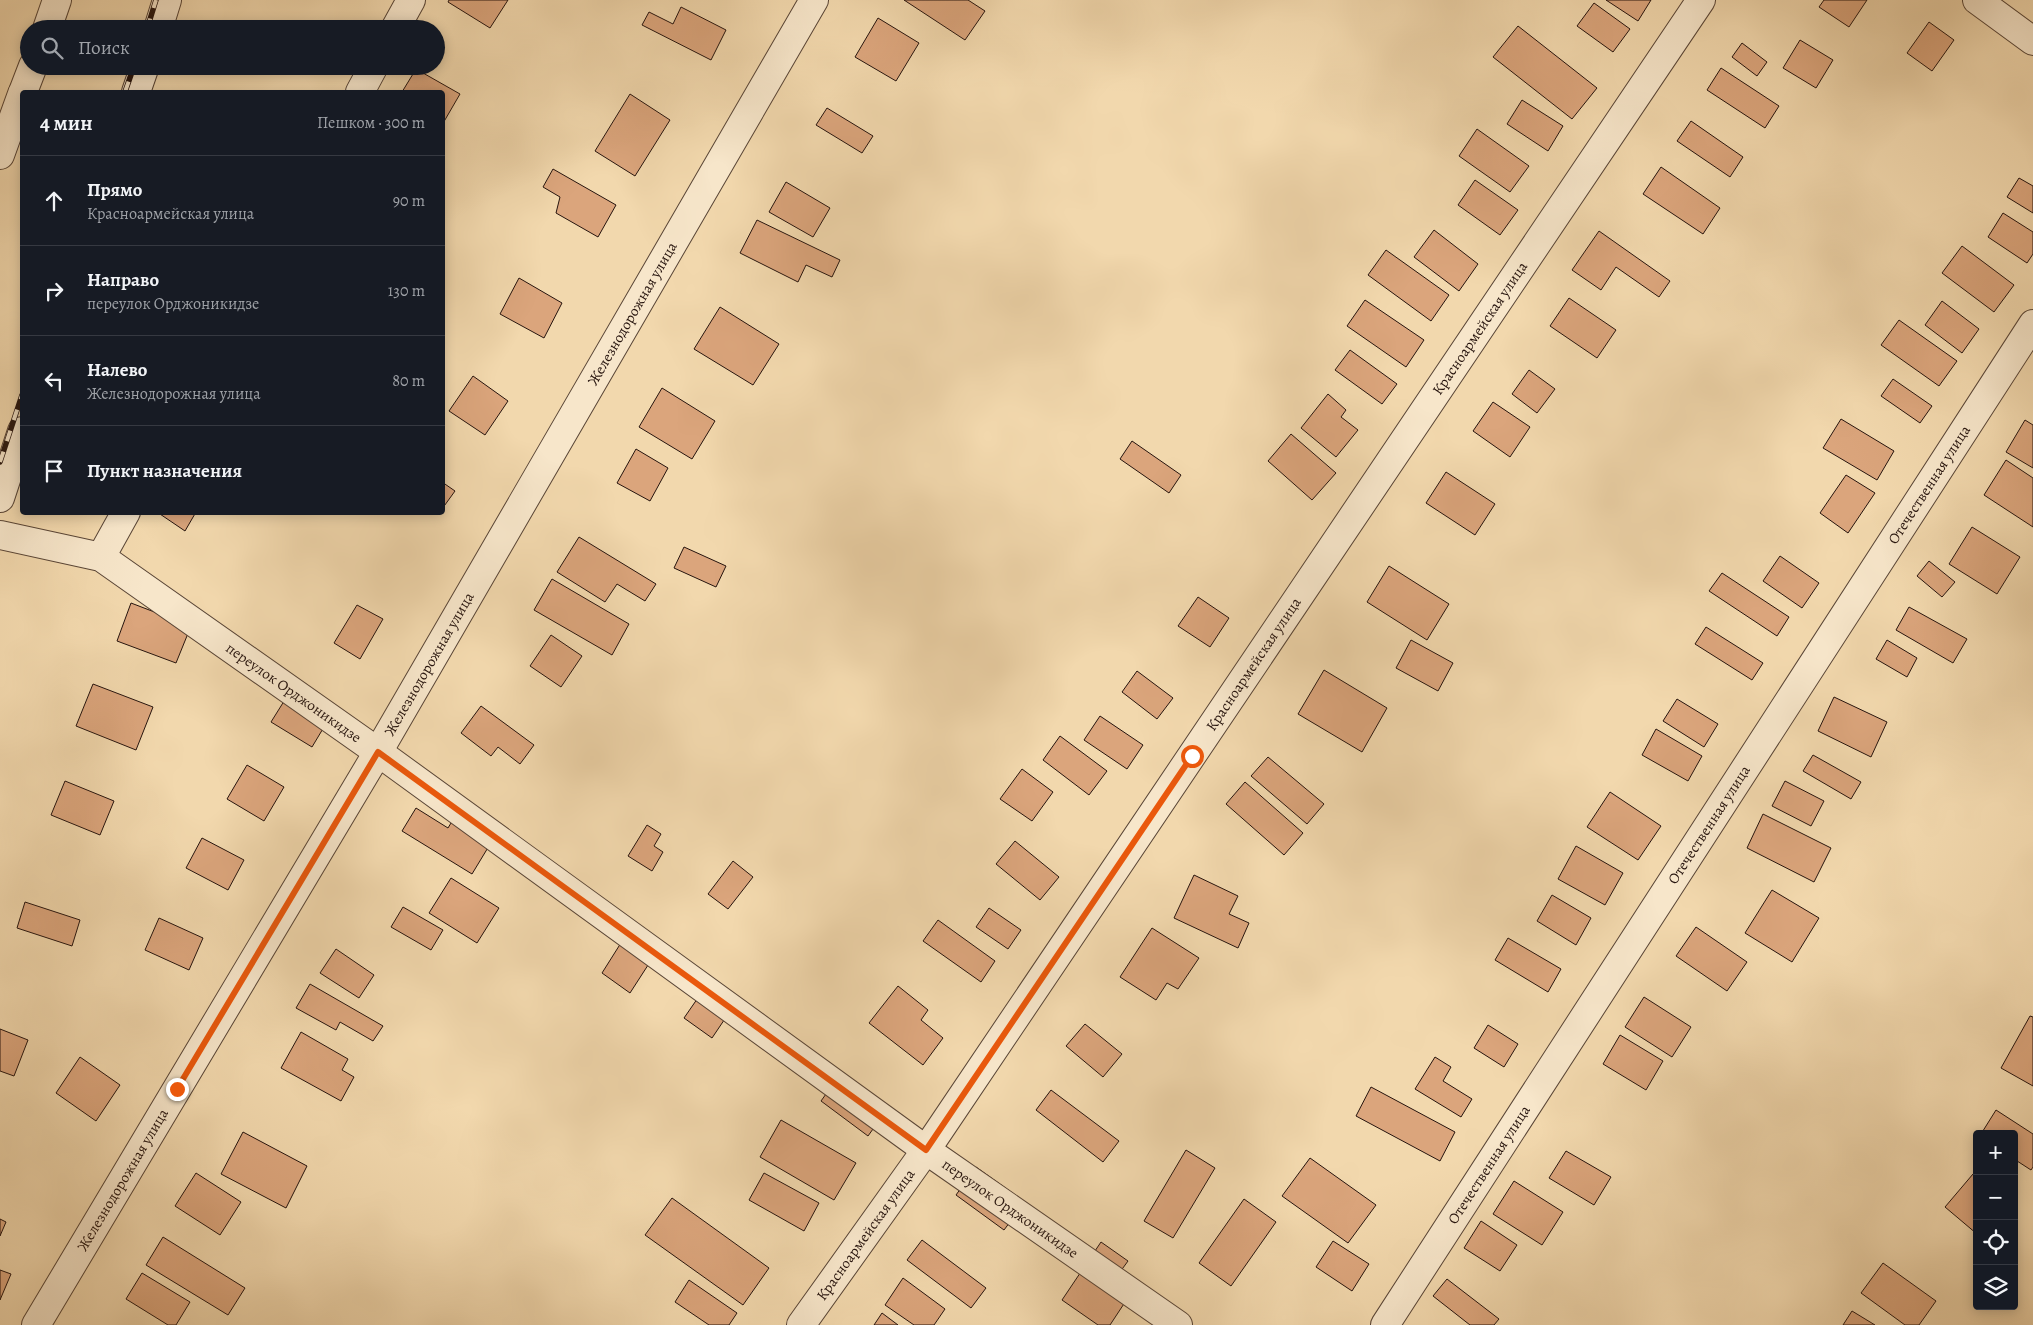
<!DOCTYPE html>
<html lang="ru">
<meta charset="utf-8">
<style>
body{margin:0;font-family:Alegreya,serif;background:#242831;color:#f1f3f6}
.controls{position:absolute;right:15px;bottom:15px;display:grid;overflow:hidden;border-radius:5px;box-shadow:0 2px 12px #0003}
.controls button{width:45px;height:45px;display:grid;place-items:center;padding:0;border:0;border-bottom:1px solid #363941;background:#171b24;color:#f1f3f6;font:25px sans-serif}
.stop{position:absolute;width:15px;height:15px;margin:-11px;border:4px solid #ea580c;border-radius:50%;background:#fff}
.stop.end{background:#ea580c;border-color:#fff;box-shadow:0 1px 5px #0008}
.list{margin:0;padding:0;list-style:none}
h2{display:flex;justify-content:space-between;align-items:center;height:65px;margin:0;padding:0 20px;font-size:21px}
h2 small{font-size:16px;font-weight:400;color:#9ea1a6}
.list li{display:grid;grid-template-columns:32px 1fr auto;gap:15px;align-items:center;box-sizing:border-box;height:90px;padding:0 20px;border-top:1px solid #363941}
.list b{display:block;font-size:19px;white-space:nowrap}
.list p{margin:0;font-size:16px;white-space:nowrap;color:#9ea1a6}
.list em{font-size:16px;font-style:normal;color:#9ea1a6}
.icon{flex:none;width:28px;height:28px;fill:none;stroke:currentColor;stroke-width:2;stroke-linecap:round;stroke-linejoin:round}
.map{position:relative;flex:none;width:2033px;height:1325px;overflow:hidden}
.search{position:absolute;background:#171b24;box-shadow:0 2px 12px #0003;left:20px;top:20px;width:425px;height:55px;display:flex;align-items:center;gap:12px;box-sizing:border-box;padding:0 18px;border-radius:28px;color:#9ea1a6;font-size:19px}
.panel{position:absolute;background:#171b24;box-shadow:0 2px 12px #0003;left:20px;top:90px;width:425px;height:425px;border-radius:5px}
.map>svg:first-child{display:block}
.building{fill:#dba57c;stroke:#26140e}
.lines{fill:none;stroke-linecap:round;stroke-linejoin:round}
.minor-casing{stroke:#594536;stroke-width:30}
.minor{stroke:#f7e6ca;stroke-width:28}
.rail-casing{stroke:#26140e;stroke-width:5.5}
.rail{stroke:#f7e6ca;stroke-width:4;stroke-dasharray:11;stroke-linecap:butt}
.route{stroke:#ea580c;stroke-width:6}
.labels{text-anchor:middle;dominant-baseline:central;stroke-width:4;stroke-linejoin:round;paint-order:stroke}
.street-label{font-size:15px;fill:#26140e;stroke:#f7e6ca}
</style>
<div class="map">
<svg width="2033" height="1325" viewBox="0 0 2033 1325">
<rect width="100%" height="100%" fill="#f2d8ad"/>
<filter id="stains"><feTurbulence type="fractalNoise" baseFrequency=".004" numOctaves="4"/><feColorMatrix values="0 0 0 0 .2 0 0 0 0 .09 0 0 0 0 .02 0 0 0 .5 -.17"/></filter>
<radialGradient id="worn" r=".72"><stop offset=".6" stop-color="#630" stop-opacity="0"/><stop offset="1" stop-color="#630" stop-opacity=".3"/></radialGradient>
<path class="building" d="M449,0H508L490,28L448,2Z
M904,0H968L985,11L965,40Z
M1606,0H1651L1638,21Z
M1824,0H1867L1849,27L1819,7Z
M1594,3L1630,29L1613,52L1577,26Z
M681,7L726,30L711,60L642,25L649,12L673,24Z
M878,18L919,43L896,81L855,57Z
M1929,22L1954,40L1932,71L1907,53Z
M1518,26L1597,88L1572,119L1493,57Z
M1800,40L1833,60L1816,88L1783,68Z
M1742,43L1767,62L1757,76L1732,57Z
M1721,68L1779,106L1765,128L1707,90Z
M416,69L460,94L442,125V92H402Z
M630,94L670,120L635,176L595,151Z
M1522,100L1563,126L1548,151L1507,124Z
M827,108L873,136L862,153L816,125Z
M1691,121L1743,157L1730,177L1677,141Z
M1477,129L1529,166L1510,192L1459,156Z
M1661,167L1720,208L1703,234L1643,194Z
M553,169L616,205L598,237L556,213L560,197L543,187Z
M2019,178L2033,186V213L2007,197Z
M1475,180L1518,210L1500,235L1458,205Z
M786,182L830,208L813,237L769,212Z
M2003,213L2033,232V254L2027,263L1988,237Z
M757,220L840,260L832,277L806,265L798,282L740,253Z
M1434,230L1478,264L1459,291L1414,257Z
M1599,231L1670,281L1659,297L1616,267L1601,290L1572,270Z
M1962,246L2014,285L1994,312L1942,273Z
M1386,250L1449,295L1431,321L1368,275Z
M519,278L562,303L544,338L500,314Z
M1569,298L1616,330L1597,358L1550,326Z
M1365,300L1424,340L1406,367L1347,326Z
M1942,301L1979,329L1962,353L1925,325Z
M720,307L779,344L753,385L694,349Z
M1899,320L1957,361L1939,386L1881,345Z
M1350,350L1397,384L1382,404L1335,370Z
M1529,370L1555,389L1537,413L1512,394Z
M473,376L508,401L485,435L449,411Z
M1893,379L1932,406L1920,423L1881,396Z
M662,388L715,421L692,459L639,427Z
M1328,394L1346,410L1341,417L1358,430L1336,457L1301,428Z
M1493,402L1530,427L1510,457L1473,431Z
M1841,419L1894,451L1877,480L1823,448Z
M2025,420L2033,425V468L2006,452Z
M1291,434L1336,473L1312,500L1268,461Z
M1132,441L1181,475L1169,493L1120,459Z
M636,449L668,468L650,501L617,483Z
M2006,460L2033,478V527L1984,495Z
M1446,472L1495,504L1475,535L1426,503Z
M1846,475L1875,493L1848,533L1820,513Z
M442,482L455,491L442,509Z
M157,512H196L185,531Z
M1972,527L2020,557L1997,594L1949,564Z
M579,537L656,584L645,601L617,584L605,602L557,572Z
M684,547L726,566L716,587L674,568Z
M1780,556L1819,583L1802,608L1763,581Z
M1929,561L1955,582L1942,597L1917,576Z
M1389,566L1449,604L1427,640L1367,602Z
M1722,573L1789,617L1777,636L1709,591Z
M552,579L629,624L612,655L534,610Z
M1198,597L1229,618L1210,647L1178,626Z
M131,603L191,626L176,663L117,641Z
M357,605L383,619L360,659L334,643Z
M1909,607L1967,639L1953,663L1896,630Z
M1706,627L1763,663L1752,680L1695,644Z
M551,635L582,656L561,687L530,666Z
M1411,640L1453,663L1438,691L1396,668Z
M1887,640L1917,658L1907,677L1876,659Z
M1324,670L1387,708L1362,752L1298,714Z
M1137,671L1173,698L1157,719L1122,692Z
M93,684L153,707L136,750L76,726Z
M1834,697L1887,722L1871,757L1818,731Z
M286,698L327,722L312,747L271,722Z
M1677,699L1718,724L1704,747L1663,721Z
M481,706L534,745L520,764L498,747L491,756L461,733Z
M1100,716L1143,745L1127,769L1084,740Z
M1656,729L1702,756L1688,781L1642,755Z
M1060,736L1107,771L1089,795L1043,760Z
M1813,755L1861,782L1851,799L1803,771Z
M1268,757L1324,804L1307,824L1251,776Z
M247,765L284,787L264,821L227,799Z
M1022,769L1053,792L1032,821L1000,799Z
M65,781L114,801L100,835L51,815Z
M1785,781L1824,801L1811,826L1772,806Z
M1245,782L1303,833L1284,855L1226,804Z
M1610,792L1661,826L1638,860L1587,827Z
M416,808L448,828L454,818L492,841L472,874L402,831Z
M1763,814L1831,848L1814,882L1747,848Z
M647,825L661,834L654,846L663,852L652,871L628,856Z
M202,838L244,860L228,890L186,868Z
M1015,841L1059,877L1040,900L996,864Z
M1576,846L1623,873L1605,905L1558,879Z
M733,861L753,877L728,909L708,894Z
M1194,875L1238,896L1229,914L1249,923L1238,948L1174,918Z
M451,878L499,908L477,943L429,913Z
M1772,890L1819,918L1792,962L1745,933Z
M1552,895L1591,918L1576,945L1537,921Z
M25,902L80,920L72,946L17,928Z
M403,907L443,930L431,950L391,927Z
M989,908L1021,930L1008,949L976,927Z
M159,918L203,938L189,970L145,950Z
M938,920L995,961L981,982L923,941Z
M631,927L661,945L630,993L602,973Z
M1696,927L1747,962L1727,991L1676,956Z
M1152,928L1199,958L1178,989L1167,983L1156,1000L1120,977Z
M1508,938L1561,969L1548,992L1495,960Z
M336,949L374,975L359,998L320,973Z
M711,979L739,998L712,1038L684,1018Z
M310,984L383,1026L373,1041L340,1022L336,1030L296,1008Z
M898,986L928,1010L921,1020L943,1038L923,1065L869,1023Z
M1644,997L1691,1027L1672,1057L1625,1027Z
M2030,1016L2033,1017V1086L2001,1068Z
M1085,1024L1122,1054L1103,1077L1066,1046Z
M1488,1025L1518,1044L1504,1067L1474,1048Z
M0,1029L28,1040L14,1076L0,1071Z
M301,1032L348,1059L342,1070L354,1077L341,1101L281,1068Z
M1620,1035L1663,1061L1646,1090L1603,1064Z
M80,1057L120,1085L96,1121L56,1093Z
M1435,1057L1451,1067L1443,1081L1472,1099L1461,1117L1415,1089Z
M841,1073L888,1108L868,1136L821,1101Z
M1371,1087L1455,1132L1440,1161L1356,1116Z
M1051,1090L1119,1141L1103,1162L1036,1110Z
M1996,1110L2033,1134V1167L2031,1170L2014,1159V1134H1981Z
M781,1120L856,1163L834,1200L760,1157Z
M243,1132L307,1166L286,1208L221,1174Z
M1186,1150L1215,1168L1173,1238L1144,1221Z
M1566,1151L1611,1177L1594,1205L1549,1178Z
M1310,1158L1376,1205L1348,1243L1282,1196Z
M976,1167L1025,1202L1004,1230L956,1195Z
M196,1173L241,1202L220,1235L175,1206Z
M764,1173L819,1203L804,1231L749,1200Z
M1973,1174L1977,1177V1234L1945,1207Z
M1514,1181L1563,1212L1542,1245L1493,1214Z
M672,1198L769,1268L743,1305L645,1235Z
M1244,1199L1276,1222L1231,1286L1199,1263Z
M0,1219L6,1222L0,1236Z
M1481,1221L1517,1245L1500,1271L1464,1248Z
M163,1237L245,1288L228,1315L146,1265Z
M922,1240L986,1288L971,1308L907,1260Z
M1333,1241L1369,1264L1352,1291L1316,1267Z
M1101,1242L1128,1261L1120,1272L1137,1284L1110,1325H1098L1062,1300Z
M1883,1263L1936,1301L1919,1325H1905L1861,1293Z
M0,1270L11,1274L0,1300Z
M142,1273L190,1302L176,1325H168L126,1299Z
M903,1278L945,1309L934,1325H914L885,1305Z
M1447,1279L1499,1319L1494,1325H1470L1433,1296Z
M689,1280L737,1313L729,1325H709L675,1302Z
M1852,1311L1875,1325H1843Z
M882,1313L898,1325H874Z"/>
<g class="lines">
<defs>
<g id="minor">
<path d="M1977,0L2033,41"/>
<path d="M47,29L57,0"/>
<path d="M158,29L167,0"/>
<path d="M395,29L411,0"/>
<path d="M23,92L33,66"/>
<path d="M136,92L145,66"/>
<path d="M360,92L374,66"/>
<path d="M0,155L22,94"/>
<path d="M0,498L22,431"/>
<path id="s1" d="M0,535L101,557L378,752L926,1150L1178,1325"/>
<path d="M101,557L126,512"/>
<path id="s2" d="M36,1325L378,752L814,0"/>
<path id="s3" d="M801,1325L926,1150L1701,0"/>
<path id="s4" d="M1385,1325L2033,324"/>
</g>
</defs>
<use href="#minor" class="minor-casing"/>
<use href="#minor" class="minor"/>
<defs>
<path id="rail" d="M147,29L156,0
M125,92L134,66
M0,462L22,395"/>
</defs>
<use href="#rail" class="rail-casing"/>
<use href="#rail" class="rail"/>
</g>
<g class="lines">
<path class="route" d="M177,1089L378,752L926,1150L1192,756"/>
</g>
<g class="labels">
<g class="street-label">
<text stroke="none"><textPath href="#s2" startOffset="1174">Железнодорожная улица</textPath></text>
<text stroke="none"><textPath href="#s3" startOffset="1206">Красноармейская улица</textPath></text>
<text stroke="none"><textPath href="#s4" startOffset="1001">Отечественная улица</textPath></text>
<text stroke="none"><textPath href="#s3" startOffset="801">Красноармейская улица</textPath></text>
<text stroke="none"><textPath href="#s2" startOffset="769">Железнодорожная улица</textPath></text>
<text stroke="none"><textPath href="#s1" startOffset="339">переулок Орджоникидзе</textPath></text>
<text stroke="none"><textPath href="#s4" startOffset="596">Отечественная улица</textPath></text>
<text stroke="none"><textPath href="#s4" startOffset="191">Отечественная улица</textPath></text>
<text stroke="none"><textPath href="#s2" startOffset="169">Железнодорожная улица</textPath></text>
<text stroke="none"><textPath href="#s1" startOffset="1222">переулок Орджоникидзе</textPath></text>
<text stroke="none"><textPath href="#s3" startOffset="111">Красноармейская улица</textPath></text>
</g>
</g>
<rect width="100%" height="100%" filter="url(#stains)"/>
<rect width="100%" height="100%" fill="url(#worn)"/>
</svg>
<div class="controls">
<button>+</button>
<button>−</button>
<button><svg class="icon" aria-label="locate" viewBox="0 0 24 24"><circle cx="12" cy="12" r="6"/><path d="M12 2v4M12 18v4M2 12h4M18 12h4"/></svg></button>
<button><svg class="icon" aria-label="layers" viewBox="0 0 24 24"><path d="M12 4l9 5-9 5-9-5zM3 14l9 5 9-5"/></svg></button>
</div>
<div class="stop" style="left:1192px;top:756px"></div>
<div class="stop end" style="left:177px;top:1089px"></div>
<div class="search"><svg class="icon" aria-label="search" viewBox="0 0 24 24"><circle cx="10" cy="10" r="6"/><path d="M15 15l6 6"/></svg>Поиск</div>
<section class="panel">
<h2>4 мин<small>Пешком · 300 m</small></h2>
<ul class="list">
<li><svg class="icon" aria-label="ahead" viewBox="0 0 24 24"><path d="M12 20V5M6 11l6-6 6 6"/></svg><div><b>Прямо</b><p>Красноармейская улица</p></div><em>90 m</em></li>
<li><svg class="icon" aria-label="right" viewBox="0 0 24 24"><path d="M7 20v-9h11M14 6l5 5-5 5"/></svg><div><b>Направо</b><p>переулок Орджоникидзе</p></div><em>130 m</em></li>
<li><svg class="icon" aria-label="left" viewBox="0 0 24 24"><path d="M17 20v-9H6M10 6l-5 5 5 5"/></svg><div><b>Налево</b><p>Железнодорожная улица</p></div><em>80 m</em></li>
<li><svg class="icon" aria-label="arrive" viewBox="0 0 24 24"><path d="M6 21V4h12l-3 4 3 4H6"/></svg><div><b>Пункт назначения</b></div></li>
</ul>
</section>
</div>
